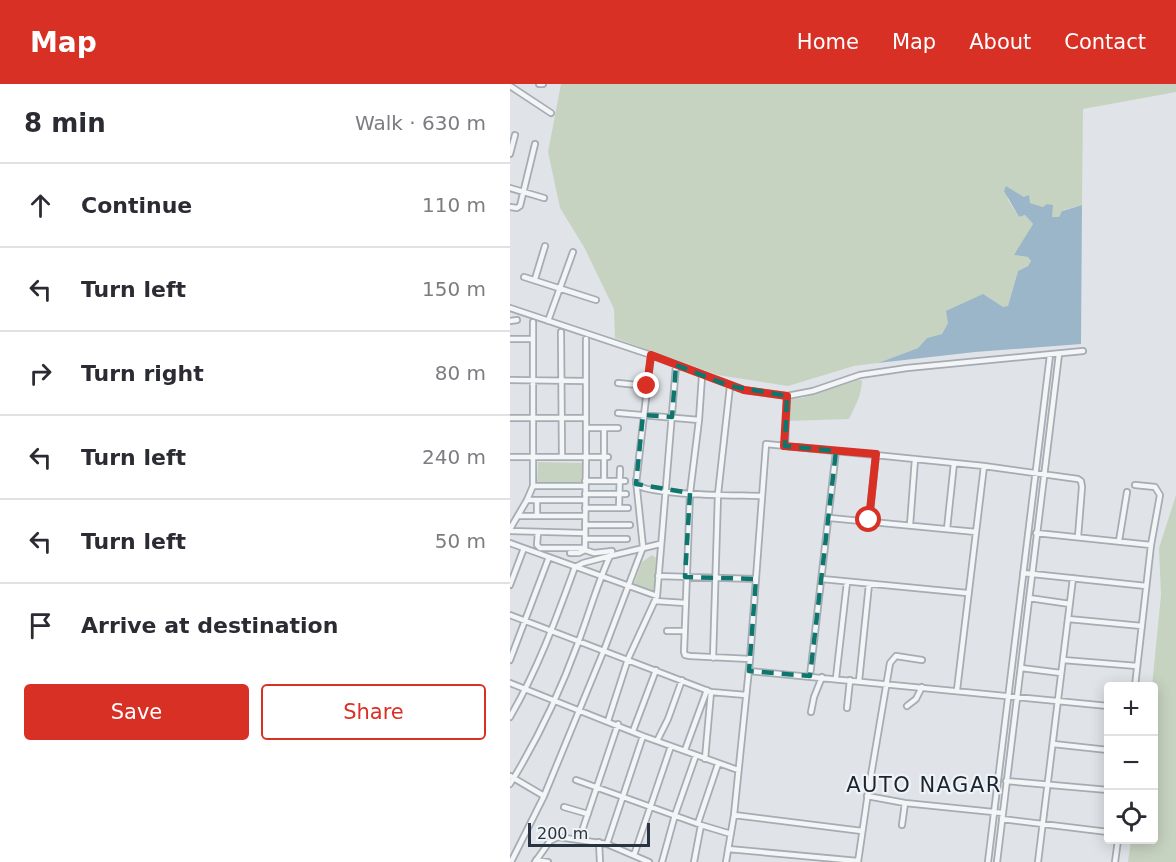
<!DOCTYPE html>
<meta charset="utf-8">
<style>
body{margin:0;font-family:"DejaVu Sans",sans-serif;background:#f2f2f3;color:#2b2b33}
.controls{position:absolute;right:18px;bottom:18px;display:grid;overflow:hidden;border-radius:6px;box-shadow:0 3px 15px #0003}
.controls button{width:54px;height:54px;display:grid;place-items:center;padding:0;border:0;border-bottom:2px solid #e1e1e2;background:#fff;color:#2b2b33;font:30px sans-serif}
.scale{position:absolute;left:18px;bottom:15px;width:122px;box-sizing:border-box;padding-left:6px;border:3px solid #293440;border-top:0;font-size:16px;line-height:21px;white-space:nowrap;color:#293440;-webkit-text-stroke:4px #eff3f6;paint-order:stroke}
.stop{position:absolute;width:18px;height:18px;margin:-14px;border:4px solid #d93025;border-radius:50%;background:#fff}
.stop.end{background:#d93025;border-color:#fff;box-shadow:0 2px 6px #0008}
.list{margin:0;padding:0;list-style:none}
h2{display:flex;justify-content:space-between;align-items:center;height:78px;margin:0;padding:0 24px;font-size:26px}
h2 small{font-size:20px;font-weight:400;color:#7c7c81}
.list li{display:grid;grid-template-columns:39px 1fr auto;gap:18px;align-items:center;box-sizing:border-box;height:84px;padding:0 24px;border-top:2px solid #e1e1e2}
.list b{display:block;font-size:22px;white-space:nowrap}
.list em{font-size:20px;font-style:normal;color:#7c7c81}
.actions{display:flex;gap:12px;padding:18px 24px}
.actions a{flex:1;padding:14px 0;border:2px solid #d93025;border-radius:6px;text-align:center;font-size:21px;color:#d93025}
.actions .main{background:#d93025;color:#fff}
.icon{flex:none;width:33px;height:33px;fill:none;stroke:currentColor;stroke-width:2;stroke-linecap:round;stroke-linejoin:round}
.map{position:relative;flex:none;width:666px;height:778px;overflow:hidden}
header{display:flex;align-items:center;gap:36px;box-sizing:border-box;height:84px;padding:0 30px;background:#d93025;color:#fff}
header strong{font-size:28px}
nav{display:flex;gap:33px;margin-inline-start:auto;font-size:21px}
main{display:flex}
aside{flex:1;background:#fff}
.map>svg:first-child{display:block}
.green{fill:#c7d3c1}
.water{fill:#9bb6c8}
.lines{fill:none;stroke-linecap:round;stroke-linejoin:round}
.street-casing{stroke:#a5acb3;stroke-width:8}
.street{stroke:#f3f5f7;stroke-width:4.5}
.route{stroke:#d93025;stroke-width:8}
.marked{fill:none;stroke:#0f766e;stroke-width:4.5;stroke-dasharray:12 8;stroke-linejoin:round}
.labels{text-anchor:middle;dominant-baseline:central;stroke-width:4.5;stroke-linejoin:round;paint-order:stroke}
.neighbourhood-label{font-size:21px;letter-spacing:1.5px;fill:#1b2531;stroke:#eff3f6}
</style>
<header>
<strong>Map</strong>
<nav><a>Home</a><a>Map</a><a>About</a><a>Contact</a></nav>
</header>
<main>
<aside>
<h2>8 min<small>Walk · 630 m</small></h2>
<ul class="list">
<li><svg class="icon" aria-label="ahead" viewBox="0 0 24 24"><path d="M12 20V5M6 11l6-6 6 6"/></svg><div><b>Continue</b></div><em>110 m</em></li>
<li><svg class="icon" aria-label="left" viewBox="0 0 24 24"><path d="M17 20v-9H6M10 6l-5 5 5 5"/></svg><div><b>Turn left</b></div><em>150 m</em></li>
<li><svg class="icon" aria-label="right" viewBox="0 0 24 24"><path d="M7 20v-9h11M14 6l5 5-5 5"/></svg><div><b>Turn right</b></div><em>80 m</em></li>
<li><svg class="icon" aria-label="left" viewBox="0 0 24 24"><path d="M17 20v-9H6M10 6l-5 5 5 5"/></svg><div><b>Turn left</b></div><em>240 m</em></li>
<li><svg class="icon" aria-label="left" viewBox="0 0 24 24"><path d="M17 20v-9H6M10 6l-5 5 5 5"/></svg><div><b>Turn left</b></div><em>50 m</em></li>
<li><svg class="icon" aria-label="arrive" viewBox="0 0 24 24"><path d="M6 21V4h12l-3 4 3 4H6"/></svg><div><b>Arrive at destination</b></div></li>
</ul>
<div class="actions"><a class="main">Save</a><a>Share</a></div>
</aside>
<div class="map">
<svg width="666" height="778" viewBox="0 0 666 778">
<rect width="100%" height="100%" fill="#e0e4e9"/>
<path class="green" d="M51,0H666V8L573,25L572,121L553,126L549,133H541L533,123L520,119L514,113L496,102L498,116L509,133L515,131L523,140L505,171L518,173L521,177L518,182L508,187L498,223L438,239L432,250L417,254L408,264L368,279L344,282L278,302L208,291L105,254L104,225L74,163L50,124L38,68Z
M348,296H352C352,311 345,322 339,335L278,337L279,315L292,314Z
M28,378L73,379V401L27,400Z
M666,411V778H618L621,756H644V602H642L651,511L649,464Z
M142,471L146,474L144,507L142,508L124,500L132,478Z"/>
<path class="water" d="M496,102L514,113L519,111L520,119L533,123L537,120L543,121L542,133H549L552,127L572,121L571,260L465,268L368,279L408,264L417,254L432,250L438,239L436,227L473,210L493,223L498,222L508,187L518,182L521,177L518,173L504,171L523,140L515,131L509,133L494,107Z"/>
<g class="lines">
<defs>
<path id="street" d="M29,0H33
M0,2L41,29
M0,70L5,51
M0,104L34,114
M0,123L7,124L10,122L25,60
M14,193L86,216
M25,195L35,162
M0,224L141,271L234,306L277,312L303,307L350,291L397,284L573,267
M0,237L7,236
M38,237L63,168
M51,248L52,373
M0,255H23
M76,255V373H98
M141,271L126,400C138,412 230,411 251,412
M192,292L189,336L180,409L174,568L175,571L180,572L240,575
M0,296L76,297
M108,299L137,302
M108,329L189,336
M0,334H76
M76,344H108
M94,344V397
M275,362L277,312
M0,373H23V238
M75,397H115
M625,401L645,403L650,411L641,461L625,602
M23,402H75
M75,410H116
M17,416H75
M75,424H118
M109,424L110,385
M8,432H75
M27,432V416
M320,434L466,448
M359,437L366,370
M75,441H120
M400,441L405,375
M0,445L17,416L23,402V373H76L75,466L69,469H60
M437,445L444,379
M0,447L75,449
M28,448L27,461L30,464H75
M526,449L641,461
M75,455H117
M609,457L617,408
M0,459L147,512
M75,466L84,469L102,467
M513,489L636,502
M148,492L246,495
M312,495L457,509
M0,501L14,464
M519,514L560,520
M145,517L175,519
M0,531L201,608L236,611
M558,535L632,542
M157,547H174
M203,574L208,410L220,302
M0,576L39,473
M553,576L627,582
M511,584L551,589
M239,587L598,622
M300,592L326,367
M326,594L337,498
M349,597L359,500
M0,599L133,652L228,686
M447,606L474,382
M397,622L406,615L412,603
M337,624L340,596
M301,628L304,613L312,593
M0,633C28,585 46,535 65,483L73,479L100,472
M98,637L118,575L147,512L166,281
M123,647L146,586
M147,657L158,635L172,596
M543,660L598,666
M175,666L197,606
M195,675L201,608
M0,692L34,712L94,566L133,463L126,396
M66,696L191,741L221,750
M496,697L598,706
M0,700C28,655 50,608 68,559C79,530 87,500 100,472L150,460
M357,712L395,719L493,729
M54,723L78,730
M224,731L352,747
M492,735L598,748
M188,739L208,680
M392,741L395,719
M69,756L108,640
M89,758L90,778
M97,760L133,652
M218,765L348,777
M124,771L161,662
M26,776L38,778
M1,778L34,712
M25,778L40,757L48,753L97,760L139,778
M152,778L165,731L186,671
M184,778L191,741
M216,778L224,731L240,575L256,360L474,382L568,395L571,397L572,403L568,453
M348,778L358,709L380,579L386,572L412,576
M478,778L540,271
M487,778L549,270
M528,778L563,494
M605,778L608,756"/>
</defs>
<use href="#street" class="street-casing"/>
<use href="#street" class="street"/>
</g>
<g class="lines">
<path class="route" d="M137,302L141,271L234,306L277,312L274,362L366,370L359,436"/>
</g>
<path class="marked" d="M166,281L220,302L277,312L275,362L326,367L300,592L239,587L246,495L175,493L180,409L126,400L133,331L162,333Z"/>
<g class="labels">
<g class="neighbourhood-label">
<text x="414" y="701">AUTO NAGAR</text>
</g>
</g>
</svg>
<div class="controls">
<button>+</button>
<button>−</button>
<button><svg class="icon" aria-label="locate" viewBox="0 0 24 24"><circle cx="12" cy="12" r="6"/><path d="M12 2v4M12 18v4M2 12h4M18 12h4"/></svg></button>
</div>
<div class="scale">200 m</div>
<div class="stop" style="left:359px;top:436px"></div>
<div class="stop end" style="left:137px;top:302px"></div>
</div>
</main>
